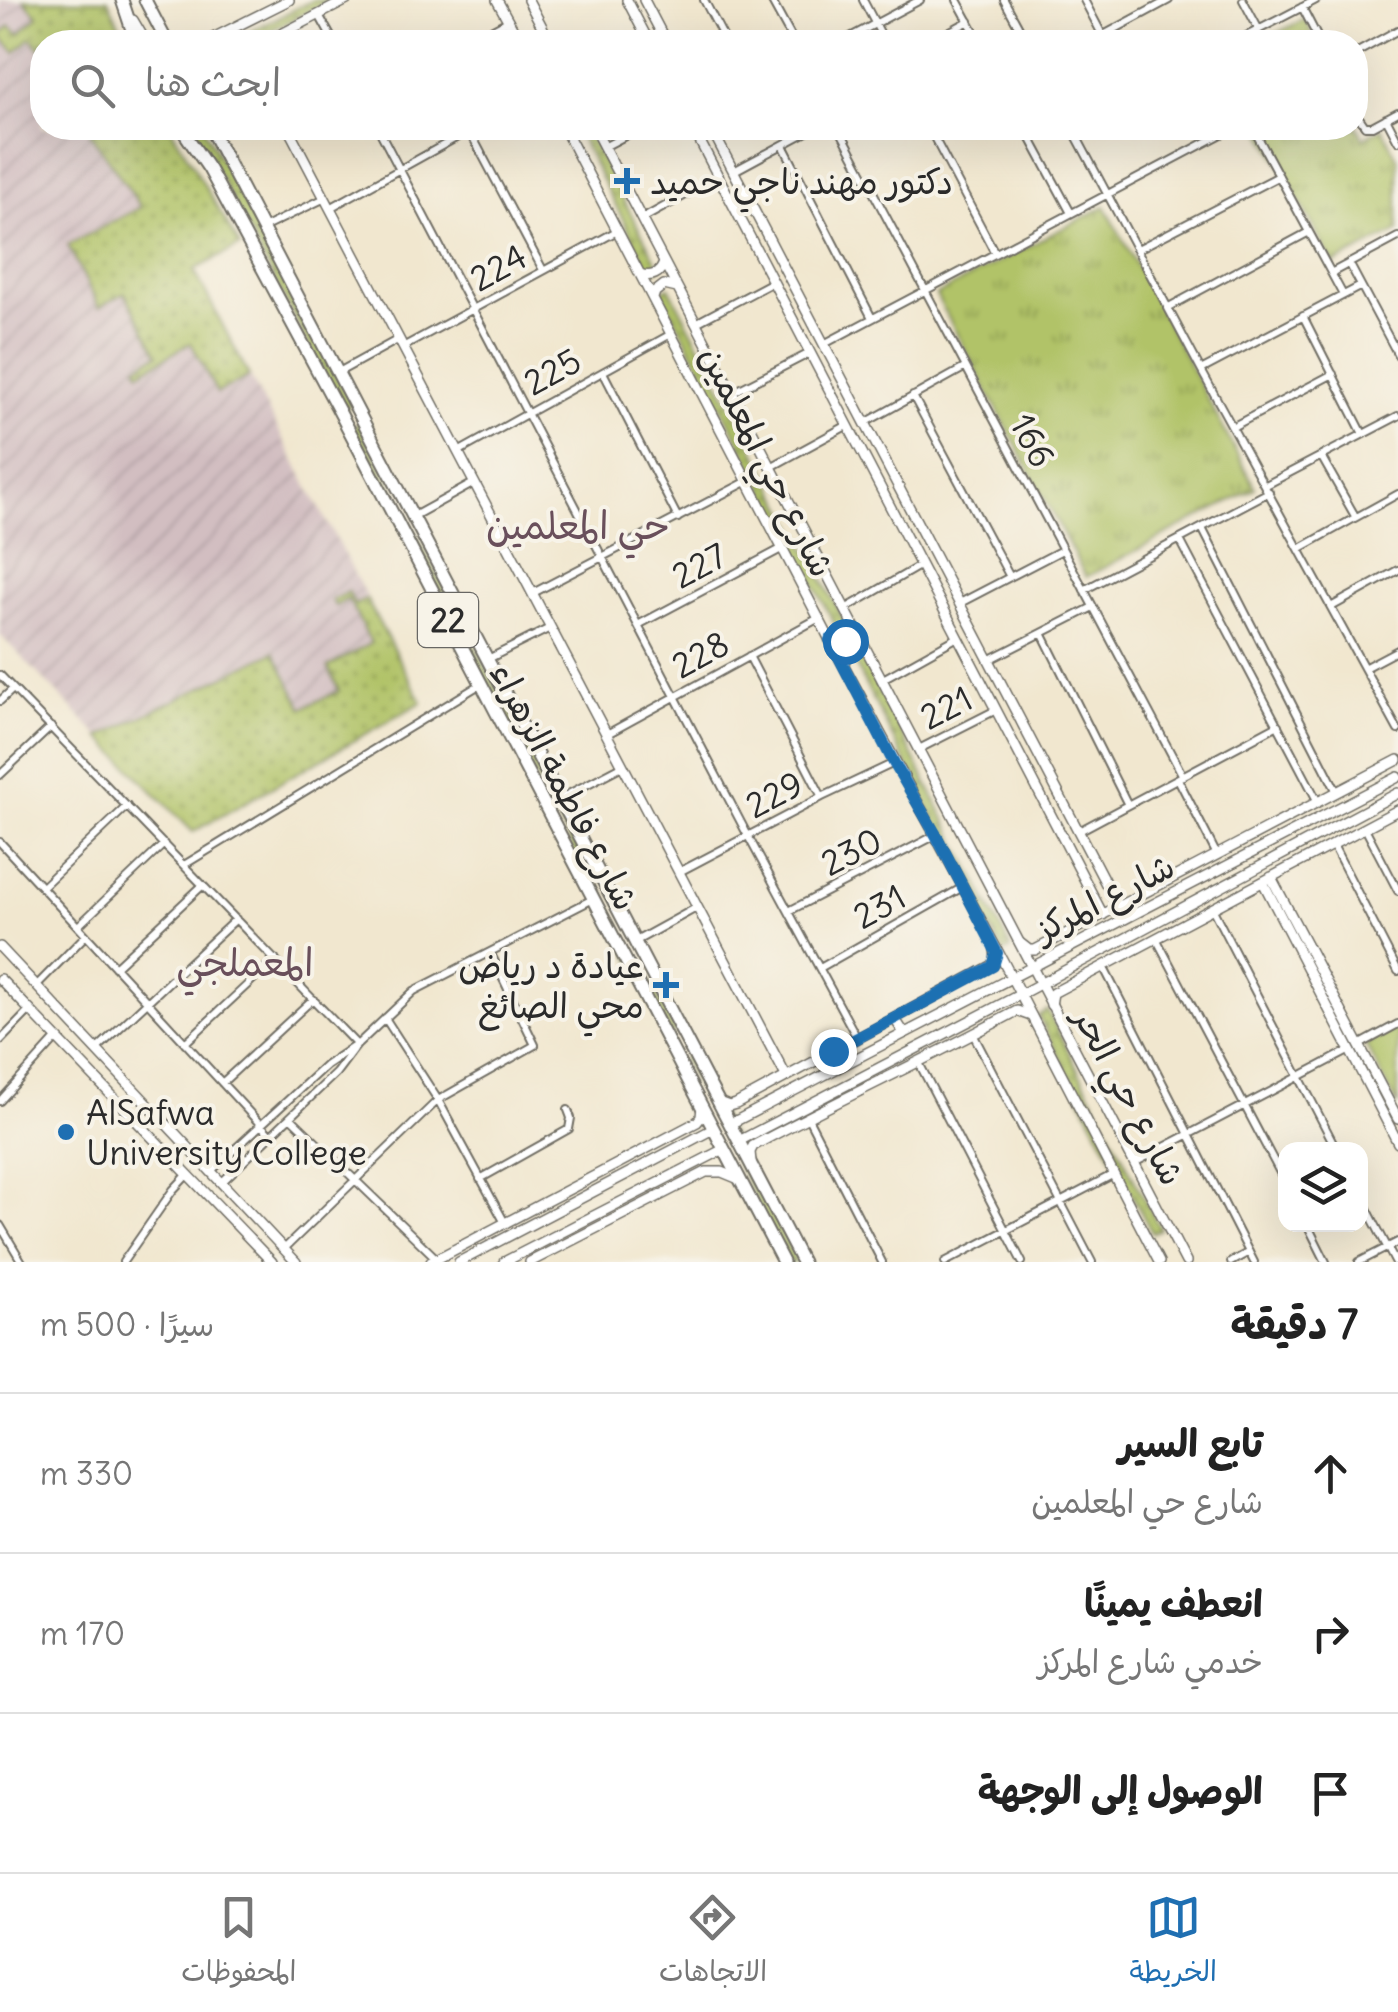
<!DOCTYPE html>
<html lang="ar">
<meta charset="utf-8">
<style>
body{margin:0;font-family:Delius,"Playpen Sans Arabic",sans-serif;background:#f6f6f6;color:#222;direction:rtl}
.controls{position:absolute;right:30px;bottom:30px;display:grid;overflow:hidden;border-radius:20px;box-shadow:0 10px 40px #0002}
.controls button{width:90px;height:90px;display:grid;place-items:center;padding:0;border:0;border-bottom:2px solid #e0e0e0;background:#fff;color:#222;font:50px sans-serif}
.stop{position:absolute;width:30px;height:30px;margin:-22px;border:8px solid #1f6fb2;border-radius:50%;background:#fff}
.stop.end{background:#1f6fb2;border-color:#fff;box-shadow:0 2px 10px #0008}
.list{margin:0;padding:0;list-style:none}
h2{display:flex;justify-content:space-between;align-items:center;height:130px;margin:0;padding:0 40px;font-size:42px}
h2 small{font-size:32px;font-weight:400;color:#767676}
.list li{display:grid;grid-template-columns:65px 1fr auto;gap:30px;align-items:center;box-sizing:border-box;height:160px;padding:0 40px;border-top:2px solid #e0e0e0}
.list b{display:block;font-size:38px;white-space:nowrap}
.list p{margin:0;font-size:32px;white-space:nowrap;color:#767676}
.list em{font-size:32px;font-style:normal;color:#767676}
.icon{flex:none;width:55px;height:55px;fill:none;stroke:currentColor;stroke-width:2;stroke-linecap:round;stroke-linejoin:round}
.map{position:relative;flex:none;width:1398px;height:1262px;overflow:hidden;direction:ltr}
.search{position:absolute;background:#fff;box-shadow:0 10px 40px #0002;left:30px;right:30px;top:30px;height:110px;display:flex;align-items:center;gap:25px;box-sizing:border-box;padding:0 35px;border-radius:40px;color:#767676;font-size:38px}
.sheet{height:610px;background:#fff}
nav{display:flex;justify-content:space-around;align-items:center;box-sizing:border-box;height:140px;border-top:2px solid #e0e0e0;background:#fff;font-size:28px;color:#767676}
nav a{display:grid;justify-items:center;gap:5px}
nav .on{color:#1f6fb2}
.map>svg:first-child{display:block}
.industrial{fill:url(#industrial-furrows)}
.grass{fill:url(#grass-dots);stroke:#6e7749;stroke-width:2.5}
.park{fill:url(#park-tufts);stroke:#6e7749;stroke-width:2.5}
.pitch{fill:#b1c367;stroke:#6e7749;stroke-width:2.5}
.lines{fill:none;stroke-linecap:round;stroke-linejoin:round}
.street-casing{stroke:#706d64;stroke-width:10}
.secondary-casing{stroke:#706d64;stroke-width:12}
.primary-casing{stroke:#706d64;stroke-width:12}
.highway-casing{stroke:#706d64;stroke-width:15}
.street{stroke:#fff;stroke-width:6}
.secondary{stroke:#fff;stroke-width:9}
.primary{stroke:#fff;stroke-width:9}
.highway{stroke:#fff;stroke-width:11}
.route{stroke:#1f6fb2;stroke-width:12}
.poi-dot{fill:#1f6fb2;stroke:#f7f3e8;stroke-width:4}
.labels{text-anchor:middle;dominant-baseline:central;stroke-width:8;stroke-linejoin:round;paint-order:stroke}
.shield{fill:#f7f3e8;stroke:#686764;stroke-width:2.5}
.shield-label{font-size:32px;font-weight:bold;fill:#2b2b2b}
.poi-label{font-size:35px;fill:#2b2b2b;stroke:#f7f3e8;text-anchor:start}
.street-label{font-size:35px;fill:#2b2b2b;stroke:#f7f3e8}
.neighbourhood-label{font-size:38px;fill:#694f5b;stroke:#f7f3e8}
</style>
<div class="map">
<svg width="1398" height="1262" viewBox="0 0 1398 1262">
<defs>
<pattern id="industrial-furrows" width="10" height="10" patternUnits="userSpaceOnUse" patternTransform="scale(2.5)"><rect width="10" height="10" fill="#d2bec1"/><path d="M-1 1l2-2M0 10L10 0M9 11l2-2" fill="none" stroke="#b4a3a6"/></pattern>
<pattern id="grass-dots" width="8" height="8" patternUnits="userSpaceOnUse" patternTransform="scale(2.5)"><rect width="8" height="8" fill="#b1c367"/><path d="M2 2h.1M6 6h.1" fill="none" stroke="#909f55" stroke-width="1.8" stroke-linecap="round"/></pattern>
<pattern id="park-tufts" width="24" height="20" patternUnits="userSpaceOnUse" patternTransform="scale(2.5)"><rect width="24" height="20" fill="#b1c367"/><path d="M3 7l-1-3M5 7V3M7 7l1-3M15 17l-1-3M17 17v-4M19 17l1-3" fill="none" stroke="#909f55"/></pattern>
</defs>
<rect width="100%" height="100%" fill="#f7f3e8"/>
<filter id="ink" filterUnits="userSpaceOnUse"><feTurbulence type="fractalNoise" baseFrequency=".01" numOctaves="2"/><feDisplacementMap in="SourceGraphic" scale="20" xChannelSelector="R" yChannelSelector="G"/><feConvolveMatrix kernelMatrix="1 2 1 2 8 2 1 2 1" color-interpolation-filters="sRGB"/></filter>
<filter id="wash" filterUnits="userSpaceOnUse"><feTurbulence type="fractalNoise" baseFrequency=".0048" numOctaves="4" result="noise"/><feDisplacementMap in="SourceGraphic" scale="40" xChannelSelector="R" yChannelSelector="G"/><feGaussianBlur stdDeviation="2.25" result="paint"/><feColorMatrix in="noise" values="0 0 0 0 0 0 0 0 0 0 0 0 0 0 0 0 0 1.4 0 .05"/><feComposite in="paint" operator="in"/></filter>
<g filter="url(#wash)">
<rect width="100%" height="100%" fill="#f1e7cf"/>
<path class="industrial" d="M0,0H44L42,128H119L422,702L193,832L0,635Z"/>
<path class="grass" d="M24,0H108L127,42H42V51L31,38L15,52L0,36L10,26L19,34L38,16Z
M313,0H330L249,42H231Z
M96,128H171L240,246L194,270L249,376L217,393L191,343L140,372L137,366L158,354L125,293L99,307L68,245L141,207L90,133Z
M194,128H204L350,403L348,408L342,407Z
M575,128H585L660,268L651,273Z
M669,287L851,634L842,638L661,291Z
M356,424H359L676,1032L674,1034L669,1033L354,428Z
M348,592L355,605L366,599L422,702L193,832L100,737L274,652L303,708L339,691L328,667L371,643L348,599L335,606L332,600Z
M860,652L1011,949L1003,953L851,656Z
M1047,1010L1160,1229L1152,1233L1038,1016Z
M687,1055H689L797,1262H788L683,1059Z"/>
<path class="park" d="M1305,19L1316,42H1259Z
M1356,124L1363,138L1382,128L1398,160V231L1333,264L1261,128H1356Z
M1105,206L1255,488L1086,577L936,295Z"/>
<path class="pitch" d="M1398,1027V1106L1365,1044Z"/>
</g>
<g filter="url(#ink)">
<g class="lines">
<defs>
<path id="street" d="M704,0L726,42
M771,0L794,42
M863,0L885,42
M957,0L980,42
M1004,0L1027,42
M1084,0L1106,42
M1243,0L1259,30
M1302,7L1320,42
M319,15L334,42
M1102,36L1169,0
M469,42L508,21
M633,42L645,36
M841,42L920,0
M930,42L969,21
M1235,42L1316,0
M1356,53L1398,30
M1356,113L1365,126H1372L1398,112
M1386,118L1398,141
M378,128L748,836L857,1038
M839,128L1183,776
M929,128L995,253
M1025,128L1071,213
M1072,128L1201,370L1398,730
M1253,128L1343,295
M469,130L543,270
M783,145L872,318
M604,147L640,128
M734,171L814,128
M330,208L474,128
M642,219L718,177
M263,228L325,198
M1138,249L1279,176
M1349,263L1398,355
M1331,273L1398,237
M1169,307L1309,232
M1303,316L1363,434
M696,323L773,282
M824,344L1233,128
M403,347L617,231
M1201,370L1361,286
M339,372L399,339
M603,372L678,518
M732,393L810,353
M913,396L1010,577
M865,423L966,367
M1234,426L1333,374
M458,452L671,334
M1321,456L1355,516
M771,467L848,425
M1266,485L1398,416
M414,516L474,483
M1202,528L1337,792
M1180,540L1318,802
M1299,549L1398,494
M1084,590L1269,492
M533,593L748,481
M960,603L1062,550
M1331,607L1398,570
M845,609L921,565
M638,625L783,548
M1042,633L1128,805
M749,656L822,797
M488,659L550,628
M989,660L1093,607
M1364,668L1398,650
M0,675L357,1045
M881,680L958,637
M0,701L13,689
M607,734L819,618
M919,749L996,710
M0,775L51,727
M1178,779L1217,855
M561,798L622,766
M1365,828L1398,891
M1079,831L1278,725
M0,842L271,1136
M1333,845L1398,971
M184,865L481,684
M679,872L822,797L894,763
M42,887L127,806
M1212,908L1337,1150
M789,911L936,835
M78,926L164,844
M1156,938L1286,1184
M636,941L696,908
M1103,966L1254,1262
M115,967L203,885
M820,968L963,887
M37,985L86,935
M385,1018L438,1100L505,1223
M973,1034L1092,1262
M0,1041L30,1010
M185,1043L275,959
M1361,1044L1398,1024
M97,1049L236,919
M919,1063L1022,1262
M222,1083L313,999
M0,1101L57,1038
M290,1117L437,1259
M808,1118L882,1262
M1134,1163L1350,1050
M211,1171L326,1065L356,1045
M480,1179L569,1129L571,1118L568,1110
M221,1183L336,1073L357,1045L414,991L593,899
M1360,1195L1395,1262
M1307,1224L1326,1262
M0,1225L22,1262
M284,1249L438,1100L535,1045L490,952
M123,1262L173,1190L188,1174
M945,1262L1114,1174
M1231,1262L1249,1252
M1359,1262L1398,1242"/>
<path id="secondary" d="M627,0L649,42
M644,0L666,42
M288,128L786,1076
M693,128L1103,915
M711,128L1118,907
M1271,877L1398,1119
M1263,882L1398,1143
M1020,943L1029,950H1035L1398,760
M1051,1005L1053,993L1398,810
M718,1102L729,1106L736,1104L993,965L996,960L995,948
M751,1162L750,1152L753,1146C840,1099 930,1058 1017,1011L1031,1016
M431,1262L697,1122L701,1117L702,1106
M530,1262L706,1172H722L739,1179"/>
<path id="primary" d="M497,0L520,42
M528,0L550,42
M133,20L146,42
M205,42L289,0
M266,42L347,0
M564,128L830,640L1003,961L1159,1262
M594,128L1186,1262
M640,274C651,278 661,274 664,262
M653,298L655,292L664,285L677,288
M830,640C841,645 851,641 854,629
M844,665L845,658L853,651H867
M0,947L296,1262
M0,979L272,1262
M895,1019L904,1033
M730,1124L1398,777
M739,1141L1021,994L1398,793
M459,1262L713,1129
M504,1262L724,1149"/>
<path id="highway" d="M122,0L136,42
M145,0L167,42
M181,128L209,169L338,409L783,1262
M210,128L802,1262"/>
</defs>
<use href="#street" class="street-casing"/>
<use href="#secondary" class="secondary-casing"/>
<use href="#primary" class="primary-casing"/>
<use href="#highway" class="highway-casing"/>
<use href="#street" class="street"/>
<use href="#secondary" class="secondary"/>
<use href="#primary" class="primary"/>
<use href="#highway" class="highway"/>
</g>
</g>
<g class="lines" filter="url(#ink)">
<path class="route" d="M833,1051L993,966L997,953L936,835L894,763L830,640L836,642L845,641"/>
</g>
<g class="poi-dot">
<path d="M622 166h10v10h10v10h-10v10h-10v-10h-10v-10h10z"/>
<path d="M661 970h10v10h10v10h-10v10h-10v-10h-10v-10h10z"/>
<circle cx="66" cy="1132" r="10"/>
</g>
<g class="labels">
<rect class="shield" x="418" y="593" width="60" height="54" rx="8"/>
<g class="shield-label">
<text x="448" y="620">22</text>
</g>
<g class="poi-label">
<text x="650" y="181">دكتور مهند ناجي حميد</text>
<text x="644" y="965" text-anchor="end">عيادة د رياض<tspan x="644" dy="40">محي الصائغ</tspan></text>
<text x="86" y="1112">AlSafwa<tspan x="86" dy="40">University College</tspan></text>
</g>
<g class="street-label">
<text transform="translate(498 267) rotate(-29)">224</text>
<text transform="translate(552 371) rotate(-29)">225</text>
<text transform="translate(1033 440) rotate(62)">166</text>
<text transform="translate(768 461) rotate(63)">شارع حي المعلمين</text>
<text transform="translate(699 565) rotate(-28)">227</text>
<text transform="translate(700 654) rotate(-29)">228</text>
<text transform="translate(946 707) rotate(-27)">221</text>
<text transform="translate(565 786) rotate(62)">شارع فاطمة الزهراء</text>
<text transform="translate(774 794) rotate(-28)">229</text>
<text transform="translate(851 851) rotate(-27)">230</text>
<text transform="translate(1104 897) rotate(-27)">شارع المركز</text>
<text transform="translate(879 906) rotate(-29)">231</text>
<text transform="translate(1130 1096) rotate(62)">شارع حي الحر</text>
</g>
<g class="neighbourhood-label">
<text x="578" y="525">حي المعلمين</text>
<text x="245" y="962">المعملجي</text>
</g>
</g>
</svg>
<div class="controls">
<button><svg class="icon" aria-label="layers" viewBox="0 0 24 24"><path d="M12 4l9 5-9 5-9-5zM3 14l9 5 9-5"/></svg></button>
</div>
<div class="stop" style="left:845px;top:641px"></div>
<div class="stop end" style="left:833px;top:1051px"></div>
<div class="search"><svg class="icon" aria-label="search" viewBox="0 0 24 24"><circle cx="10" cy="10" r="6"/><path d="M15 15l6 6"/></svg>ابحث هنا</div>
</div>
<section class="sheet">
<h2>7 دقيقة<small>سيرًا · 500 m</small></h2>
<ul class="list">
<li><svg class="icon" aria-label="ahead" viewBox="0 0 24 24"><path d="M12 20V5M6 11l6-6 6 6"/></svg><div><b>تابع السير</b><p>شارع حي المعلمين</p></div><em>330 m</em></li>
<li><svg class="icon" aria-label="right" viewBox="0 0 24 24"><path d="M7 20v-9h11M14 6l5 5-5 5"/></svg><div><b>انعطف يمينًا</b><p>خدمي شارع المركز</p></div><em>170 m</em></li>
<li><svg class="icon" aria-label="arrive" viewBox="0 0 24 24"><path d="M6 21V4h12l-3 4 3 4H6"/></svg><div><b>الوصول إلى الوجهة</b></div></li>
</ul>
</section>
<nav>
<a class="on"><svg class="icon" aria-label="map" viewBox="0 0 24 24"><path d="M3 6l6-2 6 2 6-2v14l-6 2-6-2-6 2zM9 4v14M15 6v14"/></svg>الخريطة</a>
<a><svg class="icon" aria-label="directions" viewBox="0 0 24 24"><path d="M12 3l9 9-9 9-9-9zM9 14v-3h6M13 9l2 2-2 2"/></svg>الاتجاهات</a>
<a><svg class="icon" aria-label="saved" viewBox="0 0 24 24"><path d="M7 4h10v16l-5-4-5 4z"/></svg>المحفوظات</a>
</nav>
